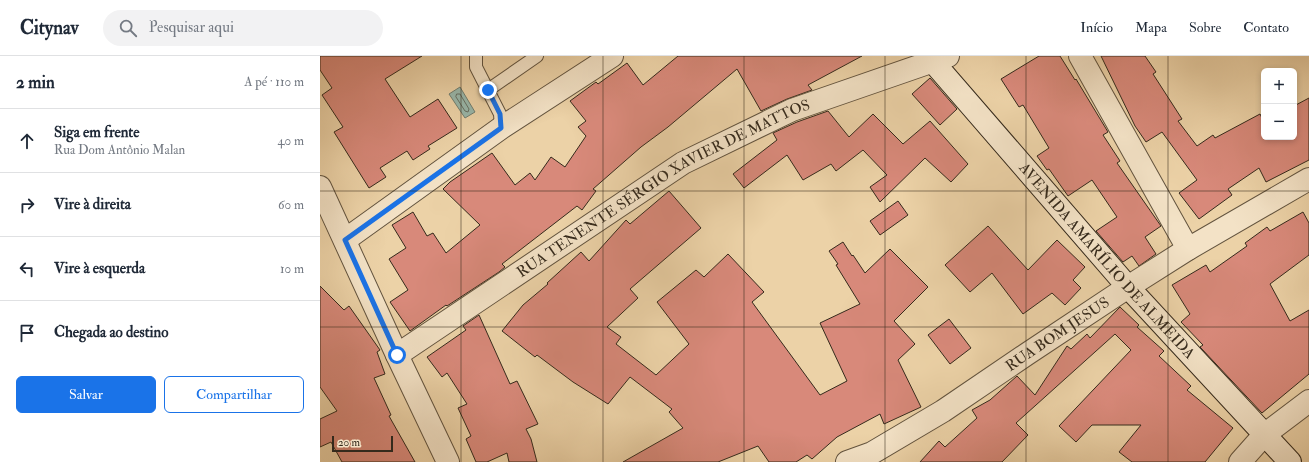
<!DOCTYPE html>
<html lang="pt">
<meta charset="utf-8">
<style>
body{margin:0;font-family:"IM FELL Double Pica",serif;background:#f2f2f3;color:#1f2937}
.controls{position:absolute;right:12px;top:12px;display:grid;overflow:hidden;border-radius:6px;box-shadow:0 2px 6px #0003}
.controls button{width:36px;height:36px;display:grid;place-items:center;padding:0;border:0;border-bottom:1px solid #e0e1e3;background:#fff;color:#1f2937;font:20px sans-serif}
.scale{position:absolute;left:12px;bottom:10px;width:61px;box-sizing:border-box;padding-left:4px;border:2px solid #352a1c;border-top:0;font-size:11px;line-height:14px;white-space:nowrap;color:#352a1c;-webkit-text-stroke:3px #f3e2c6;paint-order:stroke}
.stop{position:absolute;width:12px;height:12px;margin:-9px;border:3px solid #1a73e8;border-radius:50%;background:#fff}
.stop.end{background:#1a73e8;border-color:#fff;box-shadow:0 1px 4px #0008}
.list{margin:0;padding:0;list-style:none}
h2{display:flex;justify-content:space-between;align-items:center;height:52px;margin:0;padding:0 16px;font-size:17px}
h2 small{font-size:13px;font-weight:400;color:#747a83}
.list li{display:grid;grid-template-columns:26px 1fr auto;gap:12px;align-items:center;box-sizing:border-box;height:64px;padding:0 16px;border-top:1px solid #e0e1e3}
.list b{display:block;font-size:15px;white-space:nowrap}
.list p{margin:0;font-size:13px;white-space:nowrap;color:#747a83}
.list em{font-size:13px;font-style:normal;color:#747a83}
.actions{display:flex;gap:8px;padding:12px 16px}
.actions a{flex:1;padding:9px 0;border:1px solid #1a73e8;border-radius:6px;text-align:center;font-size:14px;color:#1a73e8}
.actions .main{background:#1a73e8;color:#fff}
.icon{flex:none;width:22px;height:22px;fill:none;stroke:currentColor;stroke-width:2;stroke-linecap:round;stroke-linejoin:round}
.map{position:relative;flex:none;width:989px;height:406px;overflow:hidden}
header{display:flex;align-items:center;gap:24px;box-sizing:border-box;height:56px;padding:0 20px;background:#fff;border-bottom:1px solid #e0e1e3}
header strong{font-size:19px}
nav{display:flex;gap:22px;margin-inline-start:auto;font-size:14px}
.search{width:280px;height:36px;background:#f2f2f3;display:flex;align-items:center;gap:10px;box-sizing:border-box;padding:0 14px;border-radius:22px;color:#747a83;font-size:15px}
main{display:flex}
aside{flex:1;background:#fff}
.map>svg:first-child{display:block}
.water{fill:#99b7aa;stroke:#717f71}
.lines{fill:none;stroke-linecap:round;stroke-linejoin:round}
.shore{stroke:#677063;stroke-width:1}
.building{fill:#d8897a;stroke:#352a1c}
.lane-casing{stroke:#63543f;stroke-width:14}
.street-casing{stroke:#63543f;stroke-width:24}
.secondary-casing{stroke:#352a1c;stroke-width:24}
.lane{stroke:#f3e2c6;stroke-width:12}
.street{stroke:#f3e2c6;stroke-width:22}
.secondary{stroke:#f3e2c6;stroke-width:22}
.route{stroke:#1a73e8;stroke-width:5}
.grid{fill:none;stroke:#352a1c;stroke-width:1;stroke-opacity:0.55}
.labels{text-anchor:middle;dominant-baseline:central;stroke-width:3.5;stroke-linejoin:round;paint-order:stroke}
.street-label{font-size:15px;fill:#352a1c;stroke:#f3e2c6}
</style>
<header>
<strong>Citynav</strong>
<div class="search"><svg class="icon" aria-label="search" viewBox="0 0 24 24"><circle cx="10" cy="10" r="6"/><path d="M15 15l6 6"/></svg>Pesquisar aqui</div>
<nav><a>Início</a><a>Mapa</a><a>Sobre</a><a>Contato</a></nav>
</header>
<main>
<aside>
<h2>2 min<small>A pé · 110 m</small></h2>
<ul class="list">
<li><svg class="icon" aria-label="ahead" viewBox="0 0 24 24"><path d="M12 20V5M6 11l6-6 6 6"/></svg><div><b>Siga em frente</b><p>Rua Dom Antônio Malan</p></div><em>40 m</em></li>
<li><svg class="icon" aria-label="right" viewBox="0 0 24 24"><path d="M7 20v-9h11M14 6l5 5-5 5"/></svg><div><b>Vire à direita</b></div><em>60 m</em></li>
<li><svg class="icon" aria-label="left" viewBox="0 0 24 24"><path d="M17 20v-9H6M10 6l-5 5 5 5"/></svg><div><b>Vire à esquerda</b></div><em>10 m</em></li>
<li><svg class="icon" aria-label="arrive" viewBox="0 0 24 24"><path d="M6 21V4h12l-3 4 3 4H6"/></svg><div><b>Chegada ao destino</b></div></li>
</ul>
<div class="actions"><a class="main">Salvar</a><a>Compartilhar</a></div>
</aside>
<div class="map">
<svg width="989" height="406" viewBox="0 0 989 406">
<rect width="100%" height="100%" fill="#ecd2a7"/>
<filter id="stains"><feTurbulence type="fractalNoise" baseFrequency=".005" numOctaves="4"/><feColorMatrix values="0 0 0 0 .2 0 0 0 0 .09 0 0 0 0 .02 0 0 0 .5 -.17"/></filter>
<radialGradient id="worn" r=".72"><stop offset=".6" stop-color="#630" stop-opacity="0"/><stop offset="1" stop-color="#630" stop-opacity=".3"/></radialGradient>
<path class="water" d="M140,31L155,56L145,62L129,38Z"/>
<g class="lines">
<path class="shore" d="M137,38H140L149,53L148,56L145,55L136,41Z"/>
</g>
<path class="building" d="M0,0H102L65,23L90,61L118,43L137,72L108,90L110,93L93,104L87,95L60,112L66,121L49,132L14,76L23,71L2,39L12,32L0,14Z
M358,0H542L488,29L492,34L467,43L441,55L417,13L348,71L321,91L273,133L276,135L262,154L257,150L182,208L185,211L179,216L127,250L126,249L90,275L70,246L88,234L69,203L86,192L72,169L93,156L107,180L113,177L126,197L160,169L123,133L130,126L172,97L195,129L210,117L215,124L231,101L245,111L266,80L258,71L266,65L250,45L276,26L278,28L307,7L323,29Z
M719,0H740L755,24L756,23L788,76L783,79L800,105L797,107L841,170L825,181L836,198L819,210L812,200L803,206L776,175L797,161L772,124L748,140L729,113L727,114L717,100L729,92L703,49L699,51L681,23Z
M781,0H825L836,16L833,18L862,63L858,65L877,90L893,79L895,82L940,58L944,66V81H974V50L989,42V104L946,126L939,112L908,133L912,139L879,163L859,137L877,124L842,76L826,86L815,70Z
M610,22L637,53L620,69L592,38Z
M508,55L529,81L553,58L583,88L610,65L648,108L631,126L605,102L560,146L550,131L567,119L543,94L516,115L511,108L483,124L467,99L424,132L413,118L457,84L453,77L477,66Z
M349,135L381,172L310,233L318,242L287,271L301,281L296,288L336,319L369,288L337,246L376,214L384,221L408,198L444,236L432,246L500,339L527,325L500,267L540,248L516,209L518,208L509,195L523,186L532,200L533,199L545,217L570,193L608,231L574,265L595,288L578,304L601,351L564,368L560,358L517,381L492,403L487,399L476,406H449L438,390L398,406H303L363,372L349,356L352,353L310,321L288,348L253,326L217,299L215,301L182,275L203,249L228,228L227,227L261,196L269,205L306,164L310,168Z
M578,145L588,159L560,179L550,165Z
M983,156L989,167V199L950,228L970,265L989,254V318L942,357L880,291L883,289L861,266L870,258L852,229L886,209L890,216L927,190L925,187L947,171L950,175Z
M668,170L708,214L737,184L765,211L753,224L761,232L745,249L732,237L703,258L672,217L650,236L625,209Z
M0,230L24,254L29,250L60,294L57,296L65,318L54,322L71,359L69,360L95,406H22L11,386L0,391V363L17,355L0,331Z
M800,251L819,269L817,271L844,295L839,300L871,330L867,334L913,372L885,406H812L799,396L821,369H772L756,386L739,370L811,294L795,278L696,367L708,379L682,406H600L619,385L625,391L657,362L652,354L670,344L697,320L715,339L747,290L751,293L767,278L770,282Z
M159,259L190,328L197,325L218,368L206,373L211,383L217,406H189L187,397L167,406H156L146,383L151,380L138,352L147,348L127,317L122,321L107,301L146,274L143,270Z
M629,263L651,292L630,308L608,279Z"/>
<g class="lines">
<defs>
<path id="lane" d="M156,0V11L180,58L181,72
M168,34L217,0"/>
<g id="street">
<path d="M760,0L868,193"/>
<path d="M0,131L77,299L128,406"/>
<path d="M25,184L181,72L292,0"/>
<path id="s1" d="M77,299L363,107L472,54L628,0"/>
<path id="s2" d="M527,406L552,397L623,355L707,298L808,231L868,193L989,123"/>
<path d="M920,406L944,379L989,345"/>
</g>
<g id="secondary">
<path id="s3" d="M608,0L808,231L970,406"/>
</g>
</defs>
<use href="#lane" class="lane-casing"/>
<use href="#street" class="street-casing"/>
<use href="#secondary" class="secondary-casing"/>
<use href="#lane" class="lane"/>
<use href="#street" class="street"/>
<use href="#secondary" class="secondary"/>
</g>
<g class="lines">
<path class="route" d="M77,299L25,184L181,72L180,58L168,34"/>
</g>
<path class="grid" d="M141,0V406M283,0V406M424,0V406M565,0V406M706,0V406M848,0V406M0,135H989M0,271H989"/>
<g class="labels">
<g class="street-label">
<text stroke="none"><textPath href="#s1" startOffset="315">RUA TENENTE SÉRGIO XAVIER DE MATTOS</textPath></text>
<text stroke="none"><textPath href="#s3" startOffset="272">AVENIDA AMARÍLIO DE ALMEIDA</textPath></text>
<text stroke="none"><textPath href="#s2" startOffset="247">RUA BOM JESUS</textPath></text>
</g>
</g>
<rect width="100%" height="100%" filter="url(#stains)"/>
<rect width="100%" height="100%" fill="url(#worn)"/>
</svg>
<div class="controls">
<button>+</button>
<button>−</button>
</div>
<div class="scale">20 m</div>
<div class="stop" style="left:77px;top:299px"></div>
<div class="stop end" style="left:168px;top:34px"></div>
</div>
</main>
